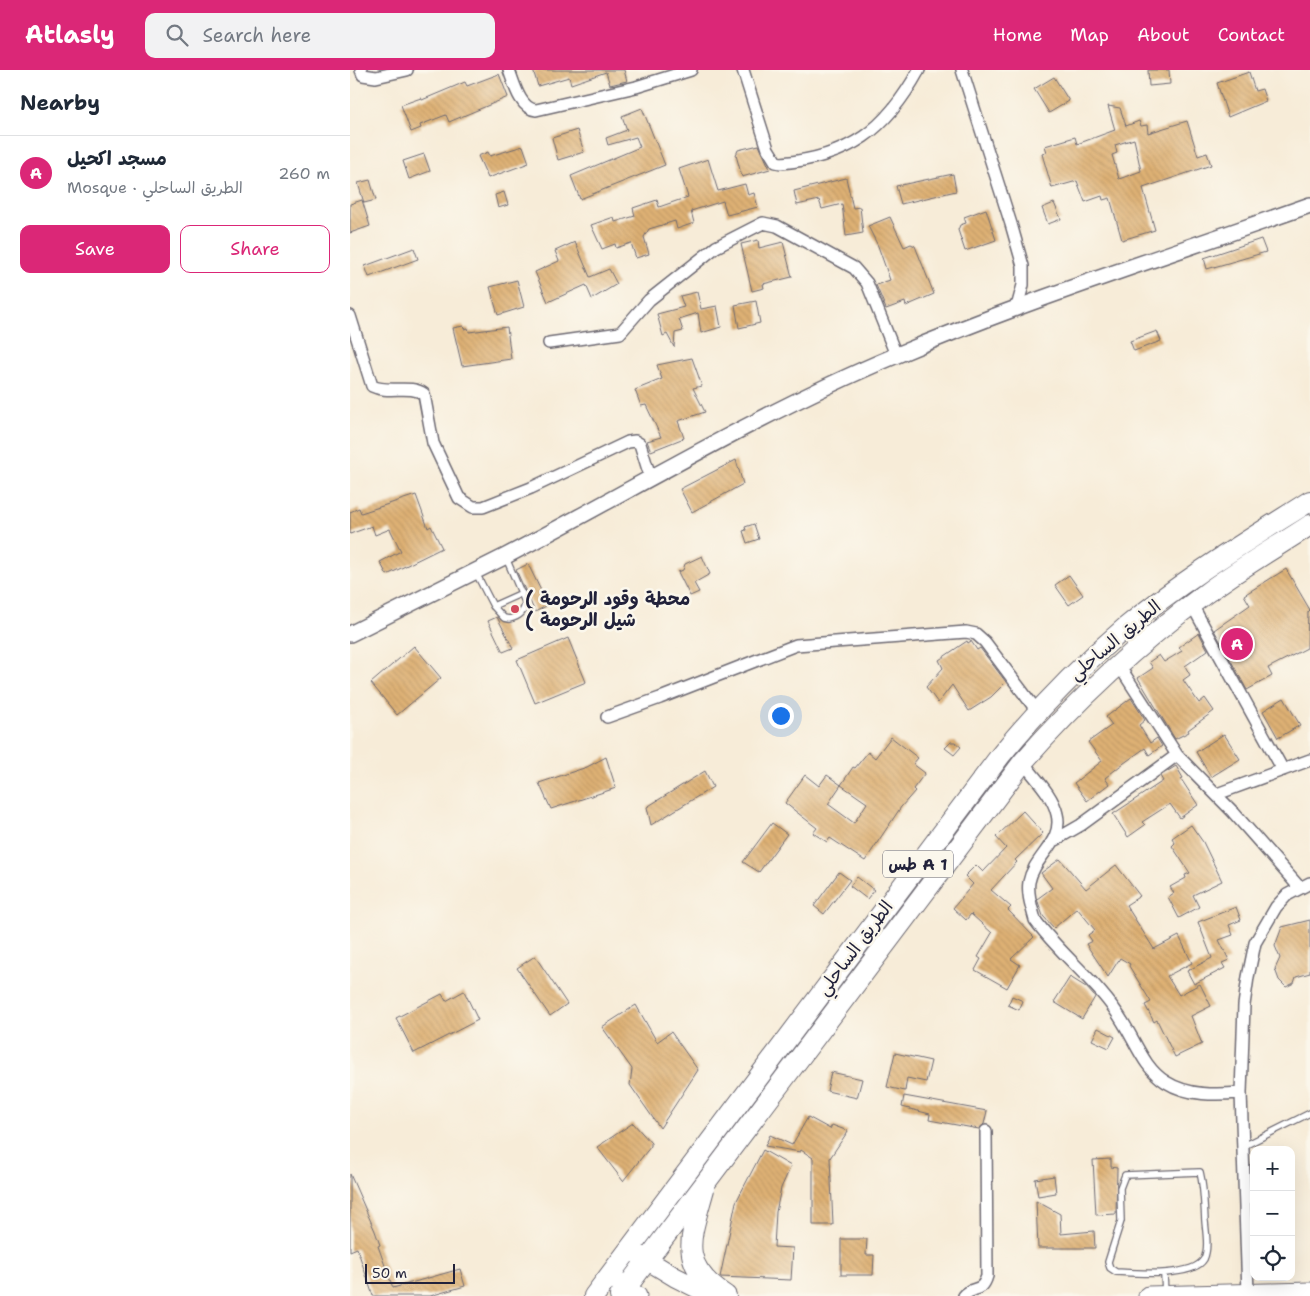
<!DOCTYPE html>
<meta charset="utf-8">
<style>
body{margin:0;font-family:"Shantell Sans","Playpen Sans Arabic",sans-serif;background:#f2f2f3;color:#1f2937}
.controls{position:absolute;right:15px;bottom:15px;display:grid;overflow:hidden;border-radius:10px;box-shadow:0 5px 20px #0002}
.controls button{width:45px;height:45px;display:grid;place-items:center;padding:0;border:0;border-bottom:1px solid #e0e1e3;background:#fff;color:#1f2937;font:25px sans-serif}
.scale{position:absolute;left:15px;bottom:12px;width:90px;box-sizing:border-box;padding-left:5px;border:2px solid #22223b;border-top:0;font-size:14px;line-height:18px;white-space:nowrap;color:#22223b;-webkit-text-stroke:4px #fbf7ec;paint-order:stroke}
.you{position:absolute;left:430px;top:645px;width:18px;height:18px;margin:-12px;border:4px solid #fff;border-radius:50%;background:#1a73e8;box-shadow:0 0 0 8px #1a73e833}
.badge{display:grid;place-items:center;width:32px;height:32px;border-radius:50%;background:#db2777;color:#fff;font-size:16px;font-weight:700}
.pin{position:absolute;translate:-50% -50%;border:2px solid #fff;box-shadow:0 1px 5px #0006}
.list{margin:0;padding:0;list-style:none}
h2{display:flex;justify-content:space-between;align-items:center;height:65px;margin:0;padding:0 20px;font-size:21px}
h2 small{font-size:16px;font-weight:400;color:#747a83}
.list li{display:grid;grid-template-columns:32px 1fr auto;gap:15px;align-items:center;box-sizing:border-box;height:75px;padding:0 20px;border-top:1px solid #e0e1e3}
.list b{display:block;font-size:19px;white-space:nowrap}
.list p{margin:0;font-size:16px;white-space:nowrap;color:#747a83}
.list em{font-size:16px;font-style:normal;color:#747a83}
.actions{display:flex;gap:10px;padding:15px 20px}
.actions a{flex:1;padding:11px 0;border:1px solid #db2777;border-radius:10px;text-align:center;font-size:18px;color:#db2777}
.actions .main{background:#db2777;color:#fff}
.icon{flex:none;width:28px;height:28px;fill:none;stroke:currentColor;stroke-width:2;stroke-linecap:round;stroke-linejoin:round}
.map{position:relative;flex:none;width:960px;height:1226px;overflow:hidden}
header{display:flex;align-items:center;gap:30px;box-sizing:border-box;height:70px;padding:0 25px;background:#db2777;color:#fff}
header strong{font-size:24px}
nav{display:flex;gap:28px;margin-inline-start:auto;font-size:18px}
.search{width:350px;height:45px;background:#f2f2f3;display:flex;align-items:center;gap:12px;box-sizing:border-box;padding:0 18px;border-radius:10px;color:#747a83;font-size:19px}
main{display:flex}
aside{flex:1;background:#fff}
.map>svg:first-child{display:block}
.building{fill:url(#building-back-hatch);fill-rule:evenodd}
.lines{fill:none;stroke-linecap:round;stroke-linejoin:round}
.service-casing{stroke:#6d6972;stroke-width:8}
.minor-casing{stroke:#6d6972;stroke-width:14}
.tertiary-casing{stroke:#6d6972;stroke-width:18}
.primary-casing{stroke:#6d6972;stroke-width:21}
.trunk-casing{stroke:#6d6972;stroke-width:22}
.service{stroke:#fff;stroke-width:5.5}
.minor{stroke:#fff;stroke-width:11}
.tertiary{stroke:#fff;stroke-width:15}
.primary{stroke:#fff;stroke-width:19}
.trunk{stroke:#fff;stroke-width:20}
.poi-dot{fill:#d1495b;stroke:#fbf7ec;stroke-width:2}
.labels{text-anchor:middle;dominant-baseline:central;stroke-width:5;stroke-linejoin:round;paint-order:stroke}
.shield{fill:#fbf7ec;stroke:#636270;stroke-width:1}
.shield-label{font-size:16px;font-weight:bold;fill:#22223b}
.poi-label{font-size:18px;font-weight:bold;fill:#22223b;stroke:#fbf7ec;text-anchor:start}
.street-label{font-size:18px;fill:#22223b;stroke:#fbf7ec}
</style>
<header>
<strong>Atlasly</strong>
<div class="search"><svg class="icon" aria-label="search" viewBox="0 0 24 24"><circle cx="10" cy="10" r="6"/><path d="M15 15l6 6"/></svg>Search here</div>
<nav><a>Home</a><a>Map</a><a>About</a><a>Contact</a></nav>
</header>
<main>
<aside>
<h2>Nearby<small></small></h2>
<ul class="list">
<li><span class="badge">A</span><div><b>مسجد اكحيل</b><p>Mosque · الطريق الساحلي</p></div><em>260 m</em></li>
</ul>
<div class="actions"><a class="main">Save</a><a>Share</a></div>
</aside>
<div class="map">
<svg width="960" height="1226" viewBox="0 0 960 1226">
<defs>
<pattern id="building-back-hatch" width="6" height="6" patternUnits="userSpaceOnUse" patternTransform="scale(1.25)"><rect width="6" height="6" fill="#deb174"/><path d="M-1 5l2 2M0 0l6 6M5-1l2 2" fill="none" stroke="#be9865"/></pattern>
</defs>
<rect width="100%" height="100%" fill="#fbf7ec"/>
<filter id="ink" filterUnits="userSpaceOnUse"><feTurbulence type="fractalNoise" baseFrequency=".02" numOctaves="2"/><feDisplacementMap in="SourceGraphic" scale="10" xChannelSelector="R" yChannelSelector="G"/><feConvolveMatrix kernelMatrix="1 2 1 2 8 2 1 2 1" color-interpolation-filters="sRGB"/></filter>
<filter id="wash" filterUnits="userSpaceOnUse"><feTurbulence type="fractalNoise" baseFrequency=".0096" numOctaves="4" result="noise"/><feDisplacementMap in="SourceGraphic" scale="20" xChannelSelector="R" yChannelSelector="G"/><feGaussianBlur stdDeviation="1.12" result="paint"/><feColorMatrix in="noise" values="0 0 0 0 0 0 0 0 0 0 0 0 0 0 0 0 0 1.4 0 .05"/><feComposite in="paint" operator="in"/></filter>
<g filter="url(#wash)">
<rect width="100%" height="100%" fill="#f7ecd8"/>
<g id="blocks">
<path class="building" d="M183,0H274L277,11L260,15L256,2L221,14L219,7L188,16Z
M798,0H819L820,14L799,16Z
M899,2L905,21L912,19L916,31L878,47L867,13Z
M149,4L158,27L99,52L96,45L70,55L71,58L61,62L51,35L71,28L72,30L115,12L117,16Z
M704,7L719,31L699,43L684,19Z
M758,36L770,38L776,56L789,51L791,56L797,55L798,63L837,51L848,86L857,83L861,95L793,118L805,160L772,170L760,128L753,130L752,126L735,132L727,111L702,118L692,84L697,82L695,76L725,67L727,74L765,60ZM784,69L791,101L769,109L762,85L767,83L765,75Z
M292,38L315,95L230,129L221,106L290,77L286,67L258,75L256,68L277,60L272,46Z
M227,60L234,82L208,90L202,68Z
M409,75L420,99L392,107L386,85L388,80Z
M173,76L179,93L138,108L128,86L138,82L140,86Z
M74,84L80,101L59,109L53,91Z
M358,89L368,121L395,114L398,125L404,123L408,137L377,145L373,131L341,141L344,153L327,159L325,151L299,159L294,167L299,184L286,188L281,173L266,178L265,174L252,179L241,155L264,147L265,152L285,146L283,138L307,130L309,137L338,127L329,99Z
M603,104L606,121L551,134L546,116Z
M496,108L503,138L510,137L513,163L496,166L492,134L472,139L469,130L447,135L444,121Z
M20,110L26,130L14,133L8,113Z
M154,122L158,135L148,138L145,125Z
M12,130L20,156L0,163V134Z
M704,133L711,149L698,154L692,138Z
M636,139L646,170L615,181L608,160L610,155L616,153L614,147Z
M540,147L554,177L561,174L565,176L584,224L556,236L555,232L536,239L526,215L540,210L528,176L518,156Z
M911,169L916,182L857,199L854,188Z
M408,170L409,178L433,172L442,207L413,214L414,218L402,221L391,174Z
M225,172L240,207L259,199L267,214L242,229L236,215L198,232L185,202L209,191L205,181Z
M64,178L68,189L19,207L15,196Z
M167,210L174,237L148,245L140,217Z
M347,222L351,239L367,236L371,257L351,263L348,243L329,249L333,261L325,263L324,277L317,264L313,266L307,244L334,237L330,226Z
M406,231L410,253L389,258L385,235Z
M113,256L114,259L118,258L119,262L157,257L161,289L112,296L103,258Z
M807,261L811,271L784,281L780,271Z
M342,288L352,316L343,318L355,342L328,351L334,368L301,381L297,371L311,367L296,335L291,336L285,320L312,309L307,295Z
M386,390L393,414L342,442L330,419Z
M66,425L78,458L81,456L92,478L37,505L30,492L51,481L40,459L25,465L22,456L0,464V442L9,438L11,443Z
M404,454L409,469L397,473L393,461L396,460L395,457Z
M352,486L360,504L344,513L349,522L340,526L328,502L333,500L335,494Z
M178,494L198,535L185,542L166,500Z
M936,499L960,540L958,542L957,578L918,598L922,606L897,620L864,560L900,535L894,525Z
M719,505L733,525L719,535L705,515Z
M147,547L163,578L153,582L138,551Z
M849,563L858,580L835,596L840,605L833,610L849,633L855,628L864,641L838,660L839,662L825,669L788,608L803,598L799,592L809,585L814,592L832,581L829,577Z
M218,568L236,612L185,633L167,590Z
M617,571L618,573L621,571L627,580L630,578L656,612L641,627L619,641L602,615L588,633L576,617L593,598L589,590Z
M64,576L91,608L47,645L21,613Z
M781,628L795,650L789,655L800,673L807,668L812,676L799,685L795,678L770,696L755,708L759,714L737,731L724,713L752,691L738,672L762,655L756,647Z
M934,628L950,655L928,668L913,641Z
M874,664L890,689L861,707L846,682Z
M541,667L568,688L563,694L575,703L563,719L565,721L551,737L515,791L480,768L477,772L463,763L467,758L435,733L455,705L469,716L477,705L491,715L503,697L505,698L518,682L525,688ZM491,715L517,733L504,753L478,734Z
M601,672H605L611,677L604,685L595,678Z
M256,687L266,718L201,739L189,713L237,697Z
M826,696L833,708L831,709L848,735L830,748L820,734L792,752L795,755L778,767L763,744L813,711L810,706Z
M355,701L363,717L301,755L297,737Z
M673,741L693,763L665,790L667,792L641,820L661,837L658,840L684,867L661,889L670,895L657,918L625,900L631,889L628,887L642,863L621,844L616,850L603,838L623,814L615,806L626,795L633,802L656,778L646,767Z
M422,753L437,764L409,802L393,792Z
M841,755L853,772L872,811L843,825L849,837L829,848L818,827L824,823L820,817L836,808L835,805L840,803L822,776L825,773L822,768Z
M710,789L736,819L766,795L790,826L776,835L804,879L829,866L842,893L817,906L829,925L850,914L861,936L841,946L852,974L825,987L807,950L804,952L795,935L801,932L779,896L780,894L770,888L758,907L736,874L742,871L738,865L745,860L727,838L704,858L693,846L687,829L702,818L691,803Z
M489,802L500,810L474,844L464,836Z
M507,807L524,820L517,829L500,816Z
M886,837L891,850L879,855L883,865L869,870L879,890L872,893L875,898L844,914L837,901L862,888L848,852Z
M960,850V903L946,907L944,913L936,917L929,910L925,899L930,888L925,876L932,857Z
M185,886L217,934L200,946L167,898Z
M720,907L736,917L745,927L732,949L704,932Z
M114,921L128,950L64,983L46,948L92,924L96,931Z
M662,926L673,931L669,940L658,935Z
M286,935L307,972L321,962L348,1000L310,1058L280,1015L282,999L252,957Z
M748,958L765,967L759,978L742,970Z
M545,983L581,991L576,1012L557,1008L555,1021L537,1017Z
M481,1002L512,1009L507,1028L477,1021Z
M554,1026L637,1041L634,1054L629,1059L579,1050L580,1044L552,1037Z
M458,1047L480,1059L482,1055L498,1061L480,1088L483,1155H463V1088L451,1080L450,1082L415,1076L420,1065L442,1075Z
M283,1053L301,1073V1076L273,1111L247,1077Z
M413,1080L441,1096L431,1118L426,1142L424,1177L443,1178L441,1210L370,1207L386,1132Z
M761,1089V1097L767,1098L766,1144L746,1145L743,1090Z
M0,1104L25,1161L30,1175L28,1176L43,1218L110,1199L115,1216L80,1226H23L7,1178L0,1181Z
M704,1106L706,1123L688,1126L685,1109Z
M686,1131L710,1144L711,1164L744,1161L745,1178H688Z
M491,1169H517L516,1185H524L523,1205H491Z"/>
</g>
</g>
<g filter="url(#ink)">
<use href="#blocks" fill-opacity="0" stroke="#6d6972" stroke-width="1"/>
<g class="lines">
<defs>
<path id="service" d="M126,503L143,536L154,548L159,549C169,547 175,542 175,532L156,488
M143,536L172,523
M894,1076L960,1043
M850,1102C854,1118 854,1134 855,1151C856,1163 859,1178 854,1189C843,1208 785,1203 766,1202L760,1198L758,1192L771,1151L770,1118L775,1105Z
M814,1205L815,1223"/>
<path id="minor" d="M11,0L13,5L26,7L57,0
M159,0C164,13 170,39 186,40L286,17L341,0
M393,0L418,79L426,92L431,93C500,87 536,60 569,0
M612,0L661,154L673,196V215L667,237
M0,246L22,316C38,324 60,314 74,324L83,373L109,428L123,437H133L181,418L278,372L285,371L290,374L300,406
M199,273L270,263L299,230L366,177L413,153L427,156L504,198L517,213L546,285
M842,535L933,700
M768,594L827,685L883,742L950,818
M257,647L310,628L446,575L616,562L626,564L635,572L687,641
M673,692C684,707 703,725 707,744C714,772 684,786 679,812C677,825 682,838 685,850C712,887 751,914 774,954C787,975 795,999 816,1012C838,1026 866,1025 891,1023
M867,724L960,690
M705,770L731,755L827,685
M898,1223L891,1023L894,935L898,907L905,873L926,837L937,825L960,813
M614,1226C623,1215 632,1224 637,1206L636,1061"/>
<path id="tertiary" d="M0,564C52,538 104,512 156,486C286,418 411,342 547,285C682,228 822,184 960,135"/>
<path id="primary" d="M284,1182L325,1207L363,1226
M260,1205L287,1226
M798,1226L960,1222"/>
<path id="trunk" d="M354,1119C341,1167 326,1194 376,1226
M244,1226L650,686C688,639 729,597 775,558C832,510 897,471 960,431
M270,1226L673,692C728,629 788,574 855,524C888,499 925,478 960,455"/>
</defs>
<use href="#service" class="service-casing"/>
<use href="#minor" class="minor-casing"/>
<use href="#tertiary" class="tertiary-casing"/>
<use href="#primary" class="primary-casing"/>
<use href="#trunk" class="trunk-casing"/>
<use href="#service" class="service"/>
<use href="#minor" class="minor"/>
<use href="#tertiary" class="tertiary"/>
<use href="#primary" class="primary"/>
<use href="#trunk" class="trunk"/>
</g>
</g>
<circle class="poi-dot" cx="165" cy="539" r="5"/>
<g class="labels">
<rect class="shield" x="533" y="780.5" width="70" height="27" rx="4"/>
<g class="shield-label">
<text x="568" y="794">طس A 1</text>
</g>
<g class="poi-label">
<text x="175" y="529">( محطة وقود الرحومة<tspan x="175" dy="21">( شيل الرحومة</tspan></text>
</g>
<g class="street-label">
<text transform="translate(765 570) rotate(-40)">الطريق الساحلي</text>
<text transform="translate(505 878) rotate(-53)">الطريق الساحلي</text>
</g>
</g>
</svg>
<div class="controls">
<button>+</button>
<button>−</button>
<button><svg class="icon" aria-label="locate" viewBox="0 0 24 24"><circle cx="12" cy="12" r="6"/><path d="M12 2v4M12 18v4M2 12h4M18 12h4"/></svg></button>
</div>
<div class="scale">50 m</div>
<div class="you"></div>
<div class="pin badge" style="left:887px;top:574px">A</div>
</div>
</main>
